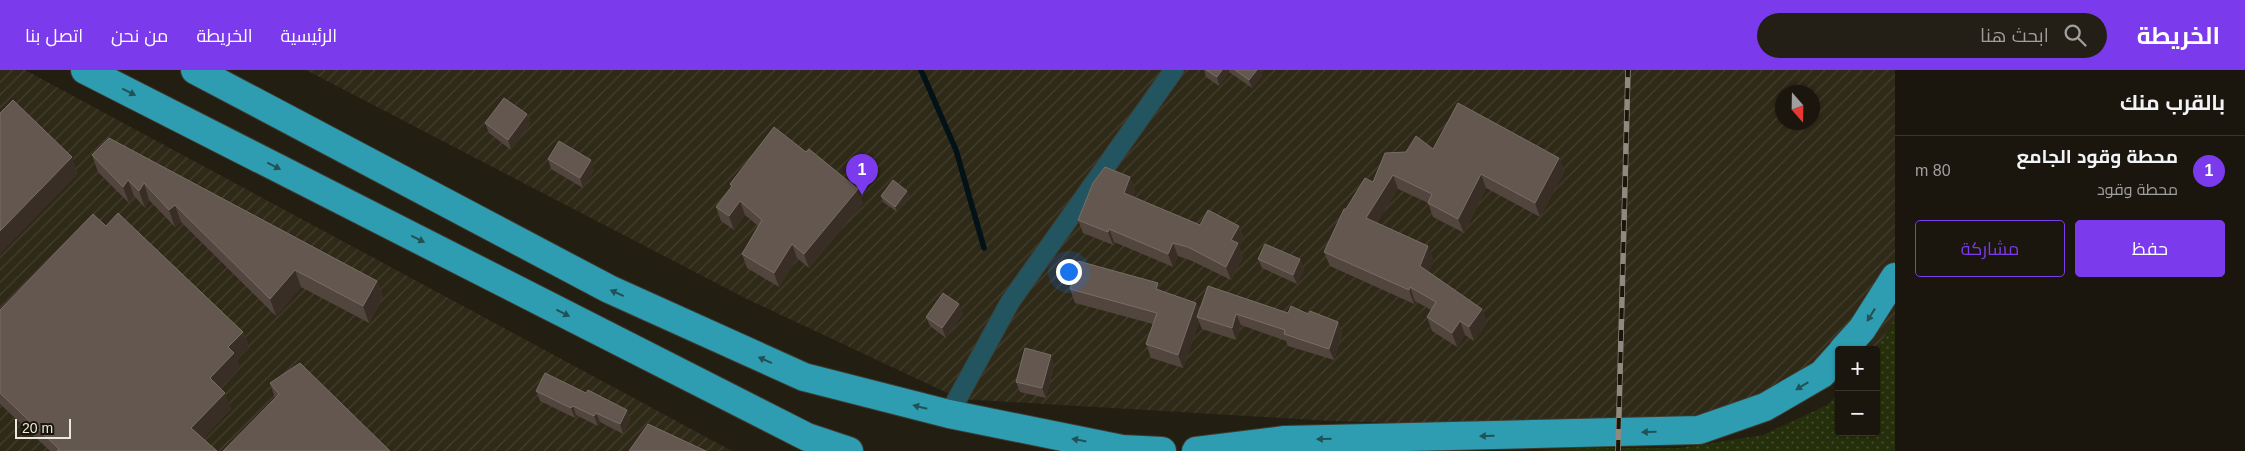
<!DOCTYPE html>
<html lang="ar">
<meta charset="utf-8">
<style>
body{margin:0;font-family:Helvetica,Cairo,sans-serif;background:#231f17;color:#f1f3f6;direction:rtl}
.controls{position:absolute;right:15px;bottom:15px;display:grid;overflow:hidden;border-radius:5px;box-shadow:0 1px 4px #0004}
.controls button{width:45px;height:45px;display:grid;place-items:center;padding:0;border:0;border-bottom:1px solid #38352e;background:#1a160e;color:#f1f3f6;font:25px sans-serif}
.compass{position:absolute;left:1775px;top:15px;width:45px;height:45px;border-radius:50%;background:#1a160e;box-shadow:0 1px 4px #0004;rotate:160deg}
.scale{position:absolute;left:15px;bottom:12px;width:56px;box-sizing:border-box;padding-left:5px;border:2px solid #ebe8e0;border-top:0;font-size:14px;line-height:18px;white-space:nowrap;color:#ebe8e0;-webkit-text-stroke:4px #191509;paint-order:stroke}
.you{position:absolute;left:1068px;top:201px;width:18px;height:18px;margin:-12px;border:4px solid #fff;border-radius:50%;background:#1a73e8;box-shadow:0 0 0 8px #1a73e833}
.badge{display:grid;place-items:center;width:32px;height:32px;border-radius:50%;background:#7c3aed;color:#fff;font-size:16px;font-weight:700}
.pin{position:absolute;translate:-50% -41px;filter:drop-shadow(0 1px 2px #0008)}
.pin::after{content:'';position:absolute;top:26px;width:18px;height:15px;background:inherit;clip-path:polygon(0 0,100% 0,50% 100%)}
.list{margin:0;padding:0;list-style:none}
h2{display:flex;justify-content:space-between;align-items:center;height:65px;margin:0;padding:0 20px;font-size:21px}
h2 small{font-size:16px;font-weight:400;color:#9f9f9e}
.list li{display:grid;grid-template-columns:32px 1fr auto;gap:15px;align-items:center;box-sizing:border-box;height:70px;padding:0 20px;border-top:1px solid #38352e}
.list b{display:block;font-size:19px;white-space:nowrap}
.list p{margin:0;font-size:16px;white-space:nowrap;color:#9f9f9e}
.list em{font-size:16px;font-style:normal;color:#9f9f9e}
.actions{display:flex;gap:10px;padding:15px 20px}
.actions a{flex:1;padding:11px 0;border:1px solid #7c3aed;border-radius:5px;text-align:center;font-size:18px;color:#7c3aed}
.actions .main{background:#7c3aed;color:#fff}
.icon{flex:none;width:28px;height:28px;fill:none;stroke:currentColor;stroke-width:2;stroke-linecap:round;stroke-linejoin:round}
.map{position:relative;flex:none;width:1895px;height:381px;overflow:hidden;direction:ltr}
header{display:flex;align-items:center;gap:30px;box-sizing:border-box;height:70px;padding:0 25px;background:#7c3aed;color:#fff}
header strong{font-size:24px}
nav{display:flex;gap:28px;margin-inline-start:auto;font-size:18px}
.search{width:350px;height:45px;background:#231f17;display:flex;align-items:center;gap:12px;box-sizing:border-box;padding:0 18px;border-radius:28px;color:#9f9f9e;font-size:19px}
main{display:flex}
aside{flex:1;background:#1a160e}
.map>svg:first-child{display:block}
.industrial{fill:url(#industrial-furrows);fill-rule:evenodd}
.garden{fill:url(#garden-dots)}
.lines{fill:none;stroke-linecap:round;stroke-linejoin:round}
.stream{stroke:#021217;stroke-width:5.5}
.minor-casing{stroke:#3f3a2f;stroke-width:21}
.motorway-casing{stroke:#3f3a2f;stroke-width:30}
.minor{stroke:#22555f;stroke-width:19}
.motorway{stroke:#2e9db1;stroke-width:28}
.rail-casing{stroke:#8e8a81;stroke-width:5.5}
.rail{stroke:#191509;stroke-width:4;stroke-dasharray:11;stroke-linecap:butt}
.wall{fill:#52453e}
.shaded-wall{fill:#392e25}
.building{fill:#635750;stroke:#786e66}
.oneway{fill:#225255}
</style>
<header>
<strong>الخريطة</strong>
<div class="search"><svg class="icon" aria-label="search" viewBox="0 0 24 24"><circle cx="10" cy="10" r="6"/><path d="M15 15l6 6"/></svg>ابحث هنا</div>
<nav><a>الرئيسية</a><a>الخريطة</a><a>من نحن</a><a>اتصل بنا</a></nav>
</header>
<main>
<aside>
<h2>بالقرب منك<small></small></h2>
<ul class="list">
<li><span class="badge">1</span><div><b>محطة وقود الجامع</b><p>محطة وقود</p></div><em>80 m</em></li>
</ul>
<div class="actions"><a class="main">حفظ</a><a>مشاركة</a></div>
</aside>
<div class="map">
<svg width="1895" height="381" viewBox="0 0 1895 381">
<defs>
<pattern id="industrial-furrows" width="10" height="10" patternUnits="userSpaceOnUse" patternTransform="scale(1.25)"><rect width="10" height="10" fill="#2f2918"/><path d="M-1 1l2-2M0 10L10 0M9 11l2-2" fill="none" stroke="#433e2e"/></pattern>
<pattern id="garden-dots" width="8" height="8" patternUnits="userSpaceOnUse" patternTransform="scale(1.25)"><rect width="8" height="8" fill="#262f0b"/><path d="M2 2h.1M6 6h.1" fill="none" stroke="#464d2e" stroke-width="1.8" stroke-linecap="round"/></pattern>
</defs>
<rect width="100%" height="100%" fill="#231e12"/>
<path class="industrial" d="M0,0H25L732,381H0Z
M306,0H1895V280L1876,290V280H1839V310L1743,361L1568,358L1333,351L960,329L745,228ZM1782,22H1812V52H1782Z"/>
<path class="garden" d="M1895,248V381H1537L1576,378H1680L1763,365L1827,335L1839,323V362H1876V280Z"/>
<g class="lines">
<path class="stream" d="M921,0L956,80L984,178"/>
<defs>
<path id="minor" d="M949,344L1010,232L1174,0"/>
<path id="motorway" d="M85,0L807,367L849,381
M195,0L609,219L804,307L949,344L1122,379L1162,381
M1843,280L1862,259L1895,207
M1196,381L1285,370L1699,360L1765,337L1822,304L1839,285"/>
</defs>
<use href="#minor" class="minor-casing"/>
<use href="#motorway" class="motorway-casing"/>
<use href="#minor" class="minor"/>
<use href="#motorway" class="motorway"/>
<defs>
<path id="rail" d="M1618,381L1628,0"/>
</defs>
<use href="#rail" class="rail-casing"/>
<use href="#rail" class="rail"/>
</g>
<path class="wall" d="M1204,0H1260L1262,6L1252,18L1229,2L1219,16L1206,7Z
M527,44L530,54L511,80L489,63L485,53Z
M1433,79L1559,88L1564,102L1540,147L1486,118L1464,163L1433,147L1428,133L1398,119L1377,153L1434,191L1428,202L1482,239L1487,253L1474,271L1465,265L1457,277L1432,261L1427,247L1431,240L1415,231L1414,234L1330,196L1324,182L1346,139L1373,112L1406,82Z
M92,85L377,211L383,227L369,253L301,217L276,246L181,152L175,157L149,130L145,138L134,126L129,133L98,102Z
M548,89L594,100L583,118L551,99Z
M1130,107L1135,121L1133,127L1200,155L1239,156L1244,169L1239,177L1243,187L1231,210L1192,191L1178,186L1173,197L1114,172L1113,175L1083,163L1078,150Z
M730,114L863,133L809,198L797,188L779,217L747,198L742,184L758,156L745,145L734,160L721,151L716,137L731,117Z
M907,121L909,126L897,142L883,132L881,126Z
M106,156L243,262L249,278L237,290L240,299L221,319L231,339L203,368L217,381H50L0,334V240Z
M1258,189H1300L1304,199L1297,214L1262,198Z
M1070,219L1161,221L1196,233L1199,242L1288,243L1308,244L1338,252L1342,264L1334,290L1288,276L1286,271L1241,255L1236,270L1202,259L1199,252L1183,298L1151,288L1146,274L1153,254L1075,233Z
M963,243L946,268L930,256L926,247Z
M1054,295L1046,328L1020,322L1016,312Z
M270,313L390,381L275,328Z
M536,321L586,323L627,340L630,350L623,364L600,352L598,356L576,345L575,348L540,331Z"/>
<path class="shaded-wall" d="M1222,0H1229V2L1219,16L1217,7Z
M1257,0H1260L1262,6L1252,18L1249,10Z
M527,44L530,54L511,80L508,70Z
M72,87L78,104L0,184V161Z
M1559,88L1564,102L1540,147L1535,133Z
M591,90L594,100L583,118L580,108Z
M1481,104L1486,118L1464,163L1458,149Z
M1393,105L1398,119L1371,163L1366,148Z
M1130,107L1135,121L1129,136L1124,123Z
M128,110L134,126L129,133L123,117Z
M144,113L149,130L145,138L139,121Z
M858,119L863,133L809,198L804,184Z
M907,121L909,126L897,142L895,137Z
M740,131L745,145L734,160L729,146Z
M175,135L181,152L175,157L169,140Z
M1239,156L1244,169L1239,177L1243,187L1231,210L1226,197L1231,170Z
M1109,159L1114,172L1113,175L1108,162Z
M1173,173L1178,186L1173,197L1168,184Z
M792,174L797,188L779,217L774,203Z
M1428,176L1434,191L1425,210L1420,196Z
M1300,189L1304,199L1297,214L1293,205Z
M295,200L301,217L276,246L270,229Z
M377,211L383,227L369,253L363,236Z
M1158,213L1163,226L1156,219Z
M1410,217L1415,231L1414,234L1409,220Z
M1196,233L1201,247H1197L1199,252L1183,298L1178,285Z
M959,234L963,243L946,268L942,258Z
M1482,239L1487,253L1474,271L1469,257Z
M1236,244L1241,255L1236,270L1232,258Z
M1460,251L1465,265L1457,277L1452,263Z
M1338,252L1342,264L1334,290L1329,279Z
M243,262L249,278L237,290L240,299L215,324L210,308L228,277Z
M1051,285L1054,295L1046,328L1042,318Z
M225,323L231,339L197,374L191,358Z
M573,336L576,345L575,348L571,338Z
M627,340L630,350L623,364L620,354Z
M596,343L600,352L598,356L594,346Z"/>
<path class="building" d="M1206,0H1222L1217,7Z
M1235,0H1257L1249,10Z
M504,28L527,44L508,70L485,53Z
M13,30L72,87L0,161V43Z
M1458,33L1559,88L1535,133L1481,104L1458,149L1428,133L1432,124L1393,105L1366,148L1428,176L1420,196L1482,239L1469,257L1460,251L1452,263L1427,247L1436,232L1410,217L1409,220L1324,182L1344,139H1346L1365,108L1373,112L1385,83L1406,82L1416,66L1433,79Z
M774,57L806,82L809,79L858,119L804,184L792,174L774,203L742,184L762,150L740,131L729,146L716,137L732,116L730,114Z
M109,68L377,211L363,236L295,200L270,229L175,135L169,140L144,113L139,121L128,110L123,117L92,85Z
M559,71L591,90L580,108L548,89Z
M1105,97L1130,107L1124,123L1200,155L1208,140L1239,156L1231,170L1238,173L1226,197L1188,177L1173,173L1168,184L1109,159L1108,162L1078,150L1093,113Z
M893,110L907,121L895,137L881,126Z
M118,143L243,262L228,277L234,283L210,308L225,323L191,358L217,381H57L59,379L0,323V240L93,144L106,156Z
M1265,174L1300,189L1293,205L1258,189Z
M1078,191L1158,213L1156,219L1196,233L1178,285L1146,274L1157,243L1070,219Z
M1208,216L1288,243L1291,236L1308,244L1310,241L1338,252L1329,279L1284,264L1285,260L1236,244L1232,258L1197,247Z
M943,223L959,234L942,258L926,247Z
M1025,278L1051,285L1042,318L1016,312Z
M300,293L390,381H223L279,324L270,313Z
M545,303L586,323L588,320L627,340L620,354L596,343L594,346L573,336L571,338L536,321Z
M648,354L706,381H629Z"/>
<defs><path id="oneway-solid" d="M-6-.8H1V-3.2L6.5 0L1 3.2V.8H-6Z" transform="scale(1.25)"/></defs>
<g class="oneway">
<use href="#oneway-solid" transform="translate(129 22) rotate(27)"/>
<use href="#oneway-solid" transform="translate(274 96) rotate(27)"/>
<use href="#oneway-solid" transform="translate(418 169) rotate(27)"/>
<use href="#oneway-solid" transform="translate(617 223) rotate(-156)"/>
<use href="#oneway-solid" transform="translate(563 243) rotate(27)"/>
<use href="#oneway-solid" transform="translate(1871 245) rotate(122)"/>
<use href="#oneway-solid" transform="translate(765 290) rotate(-156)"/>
<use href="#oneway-solid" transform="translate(1802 316) rotate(149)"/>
<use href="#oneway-solid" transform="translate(920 337) rotate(-166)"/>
<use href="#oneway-solid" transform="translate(1649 362) rotate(179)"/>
<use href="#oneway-solid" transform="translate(1487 366) rotate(179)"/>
<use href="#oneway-solid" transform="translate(1324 369) rotate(179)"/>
<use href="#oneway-solid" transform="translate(1079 370) rotate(-169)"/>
</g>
</svg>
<div class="controls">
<button>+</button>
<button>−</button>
</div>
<svg class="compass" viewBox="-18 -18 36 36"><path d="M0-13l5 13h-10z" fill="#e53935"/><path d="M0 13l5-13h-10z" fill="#9f9f9e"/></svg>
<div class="scale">20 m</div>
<div class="you"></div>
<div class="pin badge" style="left:862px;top:125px">1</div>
</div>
</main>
